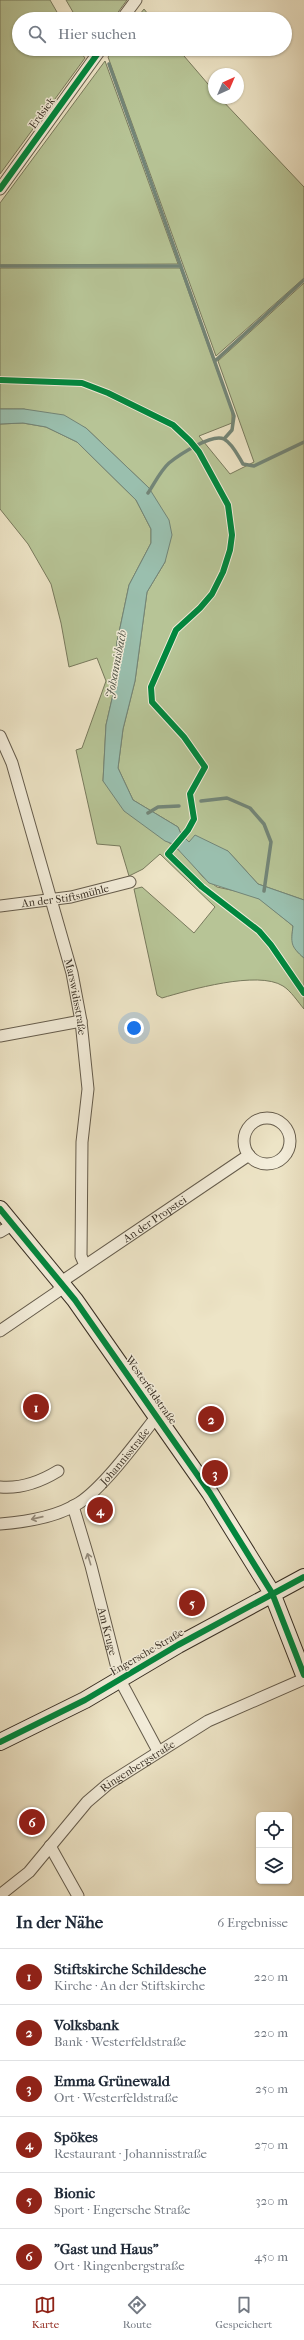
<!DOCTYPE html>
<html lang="de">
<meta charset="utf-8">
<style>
body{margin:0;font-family:"IM FELL French Canon",serif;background:#f6f6f7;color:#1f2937}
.controls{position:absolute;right:12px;bottom:12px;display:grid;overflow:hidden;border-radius:6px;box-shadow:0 1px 3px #0004}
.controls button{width:36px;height:36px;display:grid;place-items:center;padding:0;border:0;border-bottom:1px solid #e0e1e3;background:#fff;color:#1f2937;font:20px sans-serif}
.compass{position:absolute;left:208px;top:68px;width:36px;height:36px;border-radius:50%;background:#fff;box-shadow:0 1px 3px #0004;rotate:44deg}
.you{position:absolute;left:134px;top:1028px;width:14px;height:14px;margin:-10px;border:3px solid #fff;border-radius:50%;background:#1a73e8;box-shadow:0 0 0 6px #1a73e833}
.badge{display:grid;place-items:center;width:26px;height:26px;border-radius:50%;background:#8f2418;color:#fff;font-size:13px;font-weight:700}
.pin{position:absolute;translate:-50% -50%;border:2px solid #fff;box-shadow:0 1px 4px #0006}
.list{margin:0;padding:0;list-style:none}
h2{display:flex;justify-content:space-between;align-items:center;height:52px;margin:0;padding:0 16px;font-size:17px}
h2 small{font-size:13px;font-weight:400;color:#747a83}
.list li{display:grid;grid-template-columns:26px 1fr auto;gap:12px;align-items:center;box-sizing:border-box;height:56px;padding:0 16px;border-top:1px solid #e0e1e3}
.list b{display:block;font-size:15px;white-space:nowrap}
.list p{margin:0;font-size:13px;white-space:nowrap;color:#747a83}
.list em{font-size:13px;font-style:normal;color:#747a83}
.icon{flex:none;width:22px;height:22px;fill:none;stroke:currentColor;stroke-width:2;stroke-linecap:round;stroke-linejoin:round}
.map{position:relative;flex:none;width:304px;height:1896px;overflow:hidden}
.search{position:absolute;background:#fff;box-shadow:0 1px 3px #0004;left:12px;right:12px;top:12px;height:44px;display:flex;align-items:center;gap:10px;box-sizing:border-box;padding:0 14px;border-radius:22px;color:#747a83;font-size:15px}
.sheet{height:388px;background:#fff}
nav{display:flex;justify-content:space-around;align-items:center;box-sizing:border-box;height:56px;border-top:1px solid #e0e1e3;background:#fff;font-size:11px;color:#747a83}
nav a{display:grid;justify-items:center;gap:2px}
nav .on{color:#8f2418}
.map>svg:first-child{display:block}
.green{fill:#b7c496;stroke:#787a5d}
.water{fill:#9abfae;stroke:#738577}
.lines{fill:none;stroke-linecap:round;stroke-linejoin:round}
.stream{stroke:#738577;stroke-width:3.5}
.street-casing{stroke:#655c4c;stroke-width:13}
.secondary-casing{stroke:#382f24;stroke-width:18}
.street{stroke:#f3edda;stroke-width:11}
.secondary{stroke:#f3edda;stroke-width:16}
.cycleway-casing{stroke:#f3edda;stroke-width:8}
.cycleway{stroke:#00873e;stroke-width:6}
.oneway{stroke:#968e7f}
.labels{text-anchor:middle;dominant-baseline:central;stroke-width:3;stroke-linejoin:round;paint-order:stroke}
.street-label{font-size:11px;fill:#382f24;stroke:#f3edda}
.water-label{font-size:12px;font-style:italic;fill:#505346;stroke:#f3edda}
</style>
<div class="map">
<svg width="304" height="1896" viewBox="0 0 304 1896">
<rect width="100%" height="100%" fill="#ede4c6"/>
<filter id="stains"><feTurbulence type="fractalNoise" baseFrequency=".005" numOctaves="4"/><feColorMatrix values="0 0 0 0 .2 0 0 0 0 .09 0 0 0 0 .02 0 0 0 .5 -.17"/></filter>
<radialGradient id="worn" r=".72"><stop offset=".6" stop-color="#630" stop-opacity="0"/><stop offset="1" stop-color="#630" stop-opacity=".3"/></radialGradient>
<path class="green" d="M0,0H50L61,19H19V49H78L85,58L0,174Z
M66,0H127L113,19H77Z
M144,9L152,19H136Z
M114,49H178L214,91V98H220L304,187V278L216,356L108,57Z
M105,61L178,264L0,265V203Z
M0,268H180L232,412V423L199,436L230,474L254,462L218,361L304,283V900L258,884L228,851L189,842L181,834L178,827L133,800L118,768L123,729L135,681L147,592L165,562L149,488L86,428L24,409H0Z
M23,423L46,427L77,442L136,500L151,529V543L129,585L117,642L114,690L106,725L103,781L148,827L183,853L203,877L217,887L249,894L260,899L293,926C291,941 292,948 304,958V1009C298,1002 291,991 283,986C258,970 189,990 162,998L157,995L134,889L142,887L194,933L215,907L160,854L143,869L129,876L120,846L97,844L76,750L82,748L106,681L97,658L69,667L61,623L51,584L28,544L0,509V424Z"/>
<path class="water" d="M0,409H24L64,415L86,428L149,488L169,520L172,535L165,562L147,592L135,681L123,729L118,768L133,800L178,827L181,834L189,842L195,835L228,851L258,884L304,900V958C290,946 291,943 293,926L259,899L209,883L173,844L165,841L124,811L103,781L106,725L114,690L117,642L129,585L151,543V529L136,500L77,442L46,427L23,423L0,424Z"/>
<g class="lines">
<path class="stream" d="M109,64L234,416L232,430L224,439
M0,266H181
M215,361L304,280
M148,493C154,484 161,470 169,463C179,455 212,433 224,439C233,444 238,456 243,464L254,466L304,442
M201,801L227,798L250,808L264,824L271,842L264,891
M148,813L158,807L179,806"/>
<defs>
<g id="street">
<path d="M122,19L136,0"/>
<path d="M0,189L101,49"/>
<path id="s1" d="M0,736L12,763L72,973L81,1021L88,1089L82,1142L81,1256L85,1265"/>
<path id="s2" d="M0,906L71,897L130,882"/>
<path d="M0,1036L81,1021"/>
<circle cx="267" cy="1141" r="23"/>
<path d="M0,1232L12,1225"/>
<path id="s3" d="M0,1331L57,1292L67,1278L249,1155"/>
<path d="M0,1487C22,1489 40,1482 58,1471"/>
<path id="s4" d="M73,1506L91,1566L120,1680L158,1751"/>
<path id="s5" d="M0,1524C26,1522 57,1517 79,1503C104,1487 138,1440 157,1416"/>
<path d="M50,1846L78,1896"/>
<path id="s6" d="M0,1895L29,1872L87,1802L108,1784L208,1721L304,1679"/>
</g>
<path id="secondary" d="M0,1209L75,1300L210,1493L272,1593L304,1675
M0,1742L85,1700L178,1645L304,1577"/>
</defs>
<use href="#street" class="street-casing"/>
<use href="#secondary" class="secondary-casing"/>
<use href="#street" class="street"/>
<use href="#secondary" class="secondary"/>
<defs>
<path id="cycleway" d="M0,189L101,49
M0,380L82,383L108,393L173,425L190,441L199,452L228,505L232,535L230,550L223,572L212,594L200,608L176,630L151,687L152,702L184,737L205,767L190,794L194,819L188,830L168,854L202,887L259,931L271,945L304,993
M0,1209L75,1300L210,1493L272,1593L304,1675
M0,1742L85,1700L178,1645L304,1577"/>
</defs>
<use href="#cycleway" class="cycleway-casing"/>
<use href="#cycleway" class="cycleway"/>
</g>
<defs><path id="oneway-shaft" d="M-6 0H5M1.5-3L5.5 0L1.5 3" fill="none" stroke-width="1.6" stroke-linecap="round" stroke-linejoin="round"/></defs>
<g class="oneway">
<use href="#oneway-shaft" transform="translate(37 1518) rotate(167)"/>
<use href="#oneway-shaft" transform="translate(89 1559) rotate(-107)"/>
</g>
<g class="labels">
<g class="street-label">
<text transform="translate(42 113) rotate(-54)">Erdsiek</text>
<text stroke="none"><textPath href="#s2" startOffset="66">An der Stiftsmühle</textPath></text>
<text stroke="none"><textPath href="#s1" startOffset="272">Marswidisstraße</textPath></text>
<text stroke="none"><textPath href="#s3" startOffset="192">An der Propstei</textPath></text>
<text transform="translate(151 1390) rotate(55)">Westerfeldstraße</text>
<text stroke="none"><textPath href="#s5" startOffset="148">Johannisstraße</textPath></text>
<text stroke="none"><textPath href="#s4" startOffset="130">Am Kruge</textPath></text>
<text transform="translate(147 1652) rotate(-30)">Engersche Straße</text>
<text stroke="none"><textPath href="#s6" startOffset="190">Ringenbergstraße</textPath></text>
</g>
<g class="water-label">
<text transform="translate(116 664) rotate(-79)">Johannisbach</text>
</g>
</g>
<rect width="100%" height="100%" filter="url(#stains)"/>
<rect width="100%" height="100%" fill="url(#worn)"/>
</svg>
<div class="controls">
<button><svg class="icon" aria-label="locate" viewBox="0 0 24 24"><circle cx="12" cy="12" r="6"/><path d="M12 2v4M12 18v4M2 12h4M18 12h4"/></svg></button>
<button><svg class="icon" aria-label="layers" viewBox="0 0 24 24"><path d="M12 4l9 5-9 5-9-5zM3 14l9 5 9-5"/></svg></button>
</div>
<svg class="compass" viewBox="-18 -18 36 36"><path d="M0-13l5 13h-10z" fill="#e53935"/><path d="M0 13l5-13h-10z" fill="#747a83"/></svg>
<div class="you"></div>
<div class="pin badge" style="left:36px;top:1407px">1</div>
<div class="pin badge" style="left:211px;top:1419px">2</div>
<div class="pin badge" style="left:215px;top:1473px">3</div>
<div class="pin badge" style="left:100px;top:1510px">4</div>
<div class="pin badge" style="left:192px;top:1603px">5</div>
<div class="pin badge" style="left:32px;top:1822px">6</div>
<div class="search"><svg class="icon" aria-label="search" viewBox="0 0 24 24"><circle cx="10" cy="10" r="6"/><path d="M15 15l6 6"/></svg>Hier suchen</div>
</div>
<section class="sheet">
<h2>In der Nähe<small>6 Ergebnisse</small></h2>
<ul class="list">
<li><span class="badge">1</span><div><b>Stiftskirche Schildesche</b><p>Kirche · An der Stiftskirche</p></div><em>220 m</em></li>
<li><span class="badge">2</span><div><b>Volksbank</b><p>Bank · Westerfeldstraße</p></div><em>220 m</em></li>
<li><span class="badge">3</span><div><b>Emma Grünewald</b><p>Ort · Westerfeldstraße</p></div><em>250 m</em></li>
<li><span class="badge">4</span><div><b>Spökes</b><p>Restaurant · Johannisstraße</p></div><em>270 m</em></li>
<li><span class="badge">5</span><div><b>Bionic</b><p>Sport · Engersche Straße</p></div><em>320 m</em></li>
<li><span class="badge">6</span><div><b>&quot;Gast und Haus&quot;</b><p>Ort · Ringenbergstraße</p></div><em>450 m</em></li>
</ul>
</section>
<nav>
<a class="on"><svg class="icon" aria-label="map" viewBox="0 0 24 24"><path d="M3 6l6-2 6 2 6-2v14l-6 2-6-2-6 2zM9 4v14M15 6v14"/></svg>Karte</a>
<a><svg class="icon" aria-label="directions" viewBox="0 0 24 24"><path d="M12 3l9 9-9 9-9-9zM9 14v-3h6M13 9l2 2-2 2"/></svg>Route</a>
<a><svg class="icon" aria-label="saved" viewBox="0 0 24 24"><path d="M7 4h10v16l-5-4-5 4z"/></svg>Gespeichert</a>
</nav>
